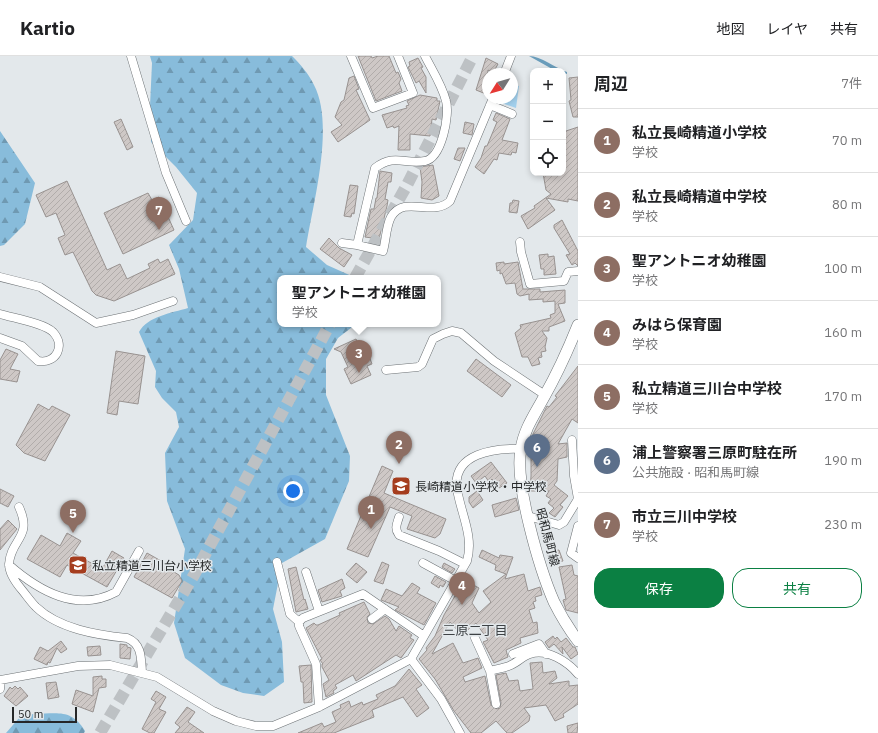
<!DOCTYPE html>
<html lang="ja">
<meta charset="utf-8">
<style>
body{margin:0;font-family:"IBM Plex Sans","Noto Sans JP",sans-serif;background:#f6f6f6;color:#202124}
.controls{position:absolute;right:12px;top:12px;display:grid;overflow:hidden;border-radius:8px;box-shadow:0 2px 6px #0003}
.controls button{width:36px;height:36px;display:grid;place-items:center;padding:0;border:0;border-bottom:1px solid #e0e0e0;background:#fff;color:#202124;font:20px sans-serif}
.compass{position:absolute;left:482px;top:12px;width:36px;height:36px;border-radius:50%;background:#fff;box-shadow:0 2px 6px #0003;rotate:233deg}
.scale{position:absolute;left:12px;bottom:10px;width:65px;box-sizing:border-box;padding-left:4px;border:2px solid #252728;border-top:0;font-size:11px;line-height:14px;white-space:nowrap;color:#252728;-webkit-text-stroke:3px #e3e8eb;paint-order:stroke}
.you{position:absolute;left:293px;top:435px;width:14px;height:14px;margin:-10px;border:3px solid #fff;border-radius:50%;background:#1a73e8;box-shadow:0 0 0 6px #1a73e833}
.badge{display:grid;place-items:center;width:26px;height:26px;border-radius:50%;background:#0b8043;color:#fff;font-size:13px;font-weight:700}
.pin{position:absolute;translate:-50% -33px;filter:drop-shadow(0 1px 2px #0008)}
.pin::after{content:'';position:absolute;top:21px;width:14px;height:12px;background:inherit;clip-path:polygon(0 0,100% 0,50% 100%)}
.popup{position:absolute;left:277px;top:219px;width:164px;height:52px;box-sizing:border-box;display:grid;place-content:center;border-radius:8px;background:#fff;filter:drop-shadow(0 1px 3px #0005);font-size:13px;white-space:nowrap;color:#757577}
.popup b{font-size:15px;color:#202124}
.popup::after{content:'';position:absolute;left:50%;top:100%;margin-left:-8px;border:8px solid transparent;border-top-color:#fff}
.list{margin:0;padding:0;list-style:none}
h2{display:flex;justify-content:space-between;align-items:center;height:52px;margin:0;padding:0 16px;font-size:17px}
h2 small{font-size:13px;font-weight:400;color:#757577}
.list li{display:grid;grid-template-columns:26px 1fr auto;gap:12px;align-items:center;box-sizing:border-box;height:64px;padding:0 16px;border-top:1px solid #e0e0e0}
.list b{display:block;font-size:15px;white-space:nowrap}
.list p{margin:0;font-size:13px;white-space:nowrap;color:#757577}
.list em{font-size:13px;font-style:normal;color:#757577}
.actions{display:flex;gap:8px;padding:12px 16px}
.actions a{flex:1;padding:9px 0;border:1px solid #0b8043;border-radius:16px;text-align:center;font-size:14px;color:#0b8043}
.actions .main{background:#0b8043;color:#fff}
.icon{flex:none;width:22px;height:22px;fill:none;stroke:currentColor;stroke-width:2;stroke-linecap:round;stroke-linejoin:round}
.map{position:relative;flex:none;width:578px;height:677px;overflow:hidden}
header{display:flex;align-items:center;gap:24px;box-sizing:border-box;height:56px;padding:0 20px;background:#fff;border-bottom:1px solid #e0e0e0}
header strong{font-size:19px}
nav{display:flex;gap:22px;margin-inline-start:auto;font-size:14px}
main{display:flex}
aside{flex:1;background:#fff}
.map>svg:first-child{display:block}
.forest{fill:url(#forest-firs)}
.park{fill:#a1cfec}
.water{fill:#6a9dbb}
.building{fill:url(#building-hatch);stroke:#989290}
.lines{fill:none;stroke-linecap:round;stroke-linejoin:round}
.highway-tunnel{stroke:#bdc1c4;stroke-width:12;stroke-dasharray:12 6;stroke-linecap:butt}
.minor-casing{stroke:#6d7275;stroke-width:9}
.major-casing{stroke:#6d7275;stroke-width:12}
.minor{stroke:#fff;stroke-width:8}
.major{stroke:#fff;stroke-width:11}
.labels{text-anchor:middle;dominant-baseline:central;stroke-width:3;stroke-linejoin:round;paint-order:stroke}
.poi-label{font-size:12px;fill:#252728;stroke:#e3e8eb;text-anchor:start}
.street-label{font-size:12px;fill:#252728;stroke:#e3e8eb}
.neighbourhood-label{font-size:13px;fill:#3e4245;stroke:#e3e8eb}
</style>
<header>
<strong>Kartio</strong>
<nav><a>地図</a><a>レイヤ</a><a>共有</a></nav>
</header>
<main>
<div class="map">
<svg width="578" height="677" viewBox="0 0 578 677">
<defs>
<pattern id="forest-firs" width="22" height="20" patternUnits="userSpaceOnUse"><rect width="22" height="20" fill="#88bcdb"/><path d="M5 1l3.5 6h-7zM16 11l3.5 6h-7z" fill="#6f99b2"/></pattern>
<pattern id="building-hatch" width="6" height="6" patternUnits="userSpaceOnUse"><rect width="6" height="6" fill="#cec8c6"/><path d="M-1 1l2-2M0 6l6-6M5 7l2-2" fill="none" stroke="#b1acaa"/></pattern>
</defs>
<rect width="100%" height="100%" fill="#e3e8eb"/>
<path class="forest" d="M150,0H292C300,8 309,18 314,29C335,69 313,147 306,191L327,209L356,222H280V268H356L338,282L326,303V339L350,400L349,425L325,483L282,507L273,553L282,586L284,626L264,640L243,637L221,629L185,602L174,567L185,493L167,445L165,397L179,371L176,356L162,342L155,331L156,315L139,276C148,260 172,257 188,252L179,213L169,189L193,164L197,137L176,111L151,86L150,50L152,7Z
M0,75L35,127L25,168L4,189L0,190Z
M33,658C57,658 71,652 85,675L84,677H6L19,662Z"/>
<path class="park" d="M512,28L519,30L516,52L499,46L500,42H512Z"/>
<path class="water" d="M529,0C541,0 555,12 567,16V18L563,17V15L554,14Z"/>
<path class="building" d="M358,0H371L372,2L378,0H389L396,17L398,16L401,23L399,27L402,35L376,45Z
M418,2L423,11L421,12L426,21V37L419,25L416,27L408,11L410,10L409,6Z
M486,2L498,8L493,17L488,14L486,38L476,34Z
M354,20L359,33L356,34L370,64L338,86L331,76L342,69L335,61L341,46L344,44L349,22Z
M578,21V61H573L569,45L571,44L569,22Z
M420,39L437,42V45H440L436,64L432,63L430,80L410,78V94H398L399,70L394,72L393,70L387,72L382,59L407,52L406,50L409,49L407,45Z
M496,57L510,63L502,84L518,87L516,97L512,96L511,99L499,97L497,104L494,103L484,118L475,111L481,102L485,90H487L497,66L493,64Z
M121,63L133,91L127,94L114,66Z
M465,66L474,68L472,79L463,77Z
M578,71V145L568,143V146L546,142L555,154L528,173L521,160L535,152L534,150L551,138L546,134L543,117H563V76Z
M458,92H465L460,105L454,103Z
M433,109L439,140L432,144L421,142L422,126L420,111Z
M380,115L392,117L391,126H388L385,143L388,144L387,150L379,183L365,181L371,153H374L376,142H377Z
M67,125L107,214L120,208L127,223L150,212L148,208L158,203L160,207L168,203L175,218L114,245L96,239L92,235L73,196L65,199L58,182L65,179L56,157L46,161L36,139Z
M350,129L358,130L354,158L352,157L351,161L344,160Z
M148,137L152,144L159,141L174,174L123,198L104,157Z
M513,144L519,145L517,157L509,156L510,147H512Z
M562,164L578,195V210L575,207L572,209L566,199L570,198L554,172V169Z
M329,182L339,192L352,199L344,211L320,193Z
M548,198V201L554,200L556,218L544,219V213H541L539,199Z
M504,206V208L518,206L523,233H540V236L565,234V247L558,248L565,265L549,271V275H542L547,282L545,291L546,295L541,296L542,301L538,302L540,308L532,310L528,301H522L515,277L521,272L520,269L551,262L550,259L555,257V245L543,246V243L529,244V238L520,240L517,238L515,227L506,228L502,217L500,218V214L497,215L496,207Z
M356,283L365,301L369,300L372,308L367,310L371,319L351,328L344,313L348,311L341,296L334,293Z
M6,293L18,298L10,313L20,315L17,326L0,323V304Z
M116,295L145,300L138,348L119,345L117,359L107,357Z
M476,303L511,329L502,341L467,315Z
M578,310V367L572,363L558,388L567,387V401L558,403L557,425L554,429L568,440L560,449L563,451L555,461L549,457L554,452L548,447L551,443L546,440L549,435H530L531,420V395H529L533,378L547,350L549,351L557,341L555,340Z
M38,348L49,354L52,350L70,359L45,405L24,397L16,389Z
M491,406L507,427L499,432L492,423L489,426L485,420L476,427L471,420Z
M382,410L393,415L384,437L446,463L440,478L435,482L407,473L412,460L390,451L368,501L347,493Z
M0,433L14,440L8,451L0,447Z
M477,435L483,444L473,452L469,446V441Z
M516,442L519,454L495,461L492,449Z
M8,464L17,473L0,494V473Z
M67,477L81,485L73,497L102,513L112,495L124,502L107,531L67,509L60,521L27,503L41,479L60,490Z
M482,494L499,502L500,499L513,501L505,523L524,518L528,535L540,531L542,539L535,541L536,545L533,546L535,552L529,554L533,567L537,566L538,577L520,582L521,587L506,594L508,601L494,607L483,586L488,584L476,567L464,577L461,574L459,576L450,566L432,598L453,587L463,607L478,602L482,612L463,621L465,626L485,620L491,649L497,653L500,652L501,647L496,619L506,617L509,625L518,624L520,635L533,633L530,607L542,606L543,617L555,615L557,622L549,628L569,625V630L578,629V648L563,658L564,661L555,665L546,649L524,652L530,660L529,665L512,677H507L496,665L481,677H471L454,655L435,623L419,603L427,594L426,592L435,580L444,559L464,524L479,532L472,547L479,557L491,546L483,535L506,518L495,514L496,509L479,501Z
M559,494L563,505L549,508L547,496Z
M147,497L170,510L169,513L179,519L182,525L172,542L134,521Z
M382,506L389,509L383,528L374,525Z
M356,507L367,516L357,527L346,518Z
M444,507L455,513L452,517L442,511Z
M572,509L574,519L578,520V557L566,554L563,544L566,543L559,511Z
M296,511L304,544L305,543L308,553L296,556L288,513Z
M435,520L446,526L443,531L440,529L439,532L431,527Z
M342,523L345,532L340,535L342,540L322,546L318,534Z
M412,527L420,532L417,537L436,547L424,569L395,554L399,551L381,544L386,533L402,540Z
M364,546L370,558L367,561L368,567L373,568L385,560L389,563L396,575L399,570L412,579L410,582L414,584L401,602L396,599L356,625L353,619L335,629L337,632L333,635L334,637L326,641L323,628L329,624L322,611V608H323L320,604L322,603L306,572L314,567L316,569H318L340,559L339,557Z
M553,580L555,583L557,581L561,586L566,582L573,591H575L578,598L571,603L562,591L563,598L554,588L549,592L545,586Z
M61,585L67,593L61,597L57,592L50,607L48,606L47,609L34,603L40,591L48,595Z
M120,588L127,589V591L131,592L130,603L120,602Z
M100,590L101,599L88,600L87,591Z
M311,609L312,646L304,647L303,626H301L299,610Z
M409,613L422,629L416,633L429,652L417,661L403,641L372,654L374,661L334,677H298L322,667L324,671L336,666L332,656L341,652L340,649L349,645L351,651L362,646L363,649L378,643L376,639L395,630Z
M102,620V623H106V631L99,632L93,656L72,648L76,634L93,640V621Z
M56,626L59,641L48,643L46,627Z
M15,630L18,633L20,631L28,640L16,650L4,640L10,631L12,633Z
M156,635L166,641L159,653L166,656L154,677H150L142,673L156,646L151,643Z
M187,651L195,656L188,666L204,677H175L180,671L175,667Z
M578,667L577,677H568L567,670Z"/>
<g class="lines">
<path class="highway-tunnel" d="M355,222L407,129L473,0
M100,677L194,519L330,268"/>
<defs>
<path id="minor" d="M131,0L166,117L186,165
M351,0L373,52L413,37L398,0
M425,0C432,14 442,29 446,45C450,58 442,102 425,105C405,109 395,97 375,112L357,189L383,195C386,185 386,170 391,161C405,138 432,162 450,145L493,42
M504,18L511,0
M490,49L512,58
M520,186L521,196L530,228L564,225L568,216L578,215
M342,187L357,189
M0,221L40,231L96,267L133,259L173,245
M0,258C13,262 44,267 53,276C66,290 56,308 38,305L22,290L0,282
M386,314L418,311L422,308L433,283L443,278L452,275L461,277L494,305L545,339
M19,451C33,482 11,482 9,508C9,518 16,527 22,534C27,540 31,546 36,551C59,573 97,579 127,582C142,588 141,602 142,616
M528,460L559,469L564,466L578,443L574,420L572,384
M399,461C397,468 394,472 399,479L439,495L465,508
M578,470L571,497L578,502
M277,506L290,558L299,566
M423,507L456,525
M9,509C39,535 77,557 116,536L139,495
M306,516L319,555
M372,563L385,553
M475,582L490,615L496,648
M513,598L539,588L546,598
M411,603L441,643L460,677
M490,615C497,613 505,612 511,609C518,606 523,600 530,598C547,592 568,606 578,618
M0,624L78,610L110,609L157,621L213,655L236,665L256,670H273L319,651L411,603L467,505C474,480 461,458 457,433C452,397 495,392 520,393
M0,633L1,624
M319,651L316,608L299,570V566L303,562L363,538L424,580"/>
<path id="major" d="M578,269C568,294 557,318 544,341C535,358 524,373 521,393C514,427 540,514 554,546C561,560 569,573 578,585"/>
</defs>
<use href="#minor" class="minor-casing"/>
<use href="#major" class="major-casing"/>
<use href="#minor" class="minor"/>
<use href="#major" class="major"/>
</g>
<defs>
<symbol id="school-square" viewBox="-11 -11 22 22"><rect x="-9" y="-9" width="18" height="18" rx="4" fill="#a53d1e" stroke="#e3e8eb"/><path d="M0-5L7-2L0 1L-7-2ZM-4 1L0 2.5L4 1V4Q0 6-4 4Z" fill="#fff"/></symbol>
</defs>
<g fill-rule="evenodd">
<use href="#school-square" x="390" y="419" width="22" height="22"/>
<use href="#school-square" x="67" y="498" width="22" height="22"/>
</g>
<g class="labels">
<g class="poi-label">
<text x="415" y="430">長崎精道小学校・中学校</text>
<text x="92" y="509">私立精道三川台小学校</text>
</g>
<g class="street-label">
<text transform="translate(548 481) rotate(75)">昭和馬町線</text>
</g>
<g class="neighbourhood-label">
<text x="475" y="574">三原二丁目</text>
</g>
</g>
</svg>
<div class="controls">
<button>+</button>
<button>−</button>
<button><svg class="icon" aria-label="locate" viewBox="0 0 24 24"><circle cx="12" cy="12" r="6"/><path d="M12 2v4M12 18v4M2 12h4M18 12h4"/></svg></button>
</div>
<svg class="compass" viewBox="-18 -18 36 36"><path d="M0-13l5 13h-10z" fill="#e53935"/><path d="M0 13l5-13h-10z" fill="#757577"/></svg>
<div class="scale">50 m</div>
<div class="you"></div>
<div class="pin badge" style="left:371px;top:473px;background:#8d6e63">1</div>
<div class="pin badge" style="left:399px;top:408px;background:#8d6e63">2</div>
<div class="pin badge" style="left:359px;top:317px;background:#8d6e63">3</div>
<div class="popup"><b>聖アントニオ幼稚園</b>学校</div>
<div class="pin badge" style="left:462px;top:549px;background:#8d6e63">4</div>
<div class="pin badge" style="left:73px;top:477px;background:#8d6e63">5</div>
<div class="pin badge" style="left:537px;top:411px;background:#5c6f8a">6</div>
<div class="pin badge" style="left:159px;top:174px;background:#8d6e63">7</div>
</div>
<aside>
<h2>周辺<small>7件</small></h2>
<ul class="list">
<li><span class="badge" style="background:#8d6e63">1</span><div><b>私立長崎精道小学校</b><p>学校</p></div><em>70 m</em></li>
<li><span class="badge" style="background:#8d6e63">2</span><div><b>私立長崎精道中学校</b><p>学校</p></div><em>80 m</em></li>
<li><span class="badge" style="background:#8d6e63">3</span><div><b>聖アントニオ幼稚園</b><p>学校</p></div><em>100 m</em></li>
<li><span class="badge" style="background:#8d6e63">4</span><div><b>みはら保育園</b><p>学校</p></div><em>160 m</em></li>
<li><span class="badge" style="background:#8d6e63">5</span><div><b>私立精道三川台中学校</b><p>学校</p></div><em>170 m</em></li>
<li><span class="badge" style="background:#5c6f8a">6</span><div><b>浦上警察署三原町駐在所</b><p>公共施設 · 昭和馬町線</p></div><em>190 m</em></li>
<li><span class="badge" style="background:#8d6e63">7</span><div><b>市立三川中学校</b><p>学校</p></div><em>230 m</em></li>
</ul>
<div class="actions"><a class="main">保存</a><a>共有</a></div>
</aside>
</main>
